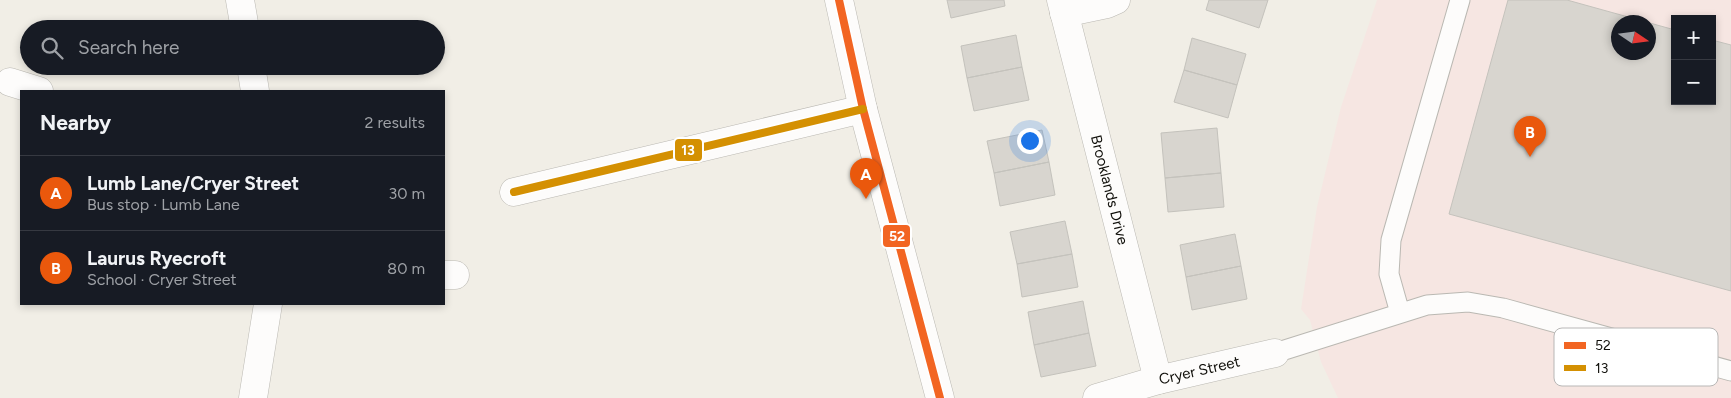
<!DOCTYPE html>
<meta charset="utf-8">
<style>
body{margin:0;font-family:Figtree,sans-serif;background:#20242c;color:#f1f3f6}
.controls{position:absolute;right:15px;top:15px;display:grid;overflow:hidden;border-radius:0px;box-shadow:0 2px 8px #0003}
.controls button{width:45px;height:45px;display:grid;place-items:center;padding:0;border:0;border-bottom:1px solid #363941;background:#171b24;color:#f1f3f6;font:25px sans-serif}
.compass{position:absolute;left:1611px;top:15px;width:45px;height:45px;border-radius:50%;background:#171b24;box-shadow:0 2px 8px #0003;rotate:103deg}
.you{position:absolute;left:1029px;top:140px;width:18px;height:18px;margin:-12px;border:4px solid #fff;border-radius:50%;background:#1a73e8;box-shadow:0 0 0 8px #1a73e833}
.badge{display:grid;place-items:center;width:32px;height:32px;border-radius:50%;background:#ea580c;color:#fff;font-size:16px;font-weight:700}
.pin{position:absolute;translate:-50% -41px;filter:drop-shadow(0 1px 2px #0008)}
.pin::after{content:'';position:absolute;top:26px;width:18px;height:15px;background:inherit;clip-path:polygon(0 0,100% 0,50% 100%)}
.list{margin:0;padding:0;list-style:none}
h2{display:flex;justify-content:space-between;align-items:center;height:65px;margin:0;padding:0 20px;font-size:21px}
h2 small{font-size:16px;font-weight:400;color:#9ea1a6}
.list li{display:grid;grid-template-columns:32px 1fr auto;gap:15px;align-items:center;box-sizing:border-box;height:75px;padding:0 20px;border-top:1px solid #363941}
.list b{display:block;font-size:19px;white-space:nowrap}
.list p{margin:0;font-size:16px;white-space:nowrap;color:#9ea1a6}
.list em{font-size:16px;font-style:normal;color:#9ea1a6}
.icon{flex:none;width:28px;height:28px;fill:none;stroke:currentColor;stroke-width:2;stroke-linecap:round;stroke-linejoin:round}
.map{position:relative;flex:none;width:1731px;height:398px;overflow:hidden}
.search{position:absolute;background:#171b24;box-shadow:0 2px 8px #0003;left:20px;top:20px;width:425px;height:55px;display:flex;align-items:center;gap:12px;box-sizing:border-box;padding:0 18px;border-radius:28px;color:#9ea1a6;font-size:19px}
.panel{position:absolute;background:#171b24;box-shadow:0 2px 8px #0003;left:20px;top:90px;width:425px;height:215px;border-radius:0px}
.map>svg:first-child{display:block}
.education{fill:#f6e6e2;fill-rule:evenodd}
.building{fill:#d8d5cf;stroke:#c4c2bc;fill-rule:evenodd}
.lines{fill:none;stroke-linecap:round;stroke-linejoin:round}
.service-casing{stroke:#bab8b2;stroke-width:21}
.minor-casing{stroke:#bab8b2;stroke-width:29}
.tertiary-casing{stroke:#bab8b2;stroke-width:29}
.service{stroke:#fdfcfb;stroke-width:19}
.minor{stroke:#fdfcfb;stroke-width:28}
.tertiary{stroke:#fdfcfb;stroke-width:28}
.bus-1-casing{stroke:#fff;stroke-width:11}
.bus-2-casing{stroke:#fff;stroke-width:11}
.bus-1{stroke:#f26522;stroke-width:8}
.bus-2{stroke:#d49002;stroke-width:8}
.labels{text-anchor:middle;dominant-baseline:central;stroke-width:4;stroke-linejoin:round;paint-order:stroke}
.street-label{font-size:15px;fill:#11100b;stroke:#fff}
.key{fill:#fff;stroke:#b8b7b6;stroke-width:1}
.key-label{font-size:14px;fill:#11100b}
.line-badge{stroke:#fff;stroke-width:2}
.badge-label{font-size:14px;text-anchor:middle;font-weight:bold;fill:#fff}
</style>
<div class="map">
<svg width="1731" height="398" viewBox="0 0 1731 398">
<rect width="100%" height="100%" fill="#f1eee6"/>
<path class="education" d="M1377,0H1731V398H1338L1321,362L1310,320L1301,309L1317,207L1341,107ZM1675,19H1712V101H1675ZM1618,22H1648V52H1618Z"/>
<path class="building" d="M947,0H1004L1005,6L951,18Z
M1209,0H1268L1259,28L1206,10Z
M1508,0H1567L1675,30V101H1712V40L1731,45V291L1449,214ZM1618,22H1648V52H1618Z
M1016,35L1022,67L967,78L961,46Z
M1192,38L1246,54L1237,85L1184,70Z
M1022,67L1029,100L974,111L967,78Z
M1184,70L1237,85L1228,118L1174,102Z
M1217,128L1221,173L1165,178L1161,133Z
M1042,130L1049,162L994,173L987,141Z
M1049,162L1055,195L1000,206L994,173Z
M1221,173L1224,207L1168,212L1165,178Z
M1065,221L1072,254L1017,264L1010,232Z
M1235,234L1241,266L1186,277L1180,245Z
M1072,254L1078,287L1022,297L1017,264Z
M1241,266L1247,299L1192,310L1186,277Z
M1083,301L1089,333L1034,345L1028,312Z
M1089,333L1096,366L1041,377L1034,345Z"/>
<g class="lines">
<defs>
<path id="service" d="M1400,313L1389,274L1391,240L1460,0
M1275,353L1427,305L1468,302L1503,308L1731,371"/>
<g id="minor">
<path d="M240,0L245,29"/>
<path id="s1" d="M1061,0L1158,380"/>
<path d="M1064,13L1107,4L1116,0"/>
<path d="M251,66L255,91"/>
<path d="M10,82L39,91"/>
<path d="M514,192L863,109"/>
<path d="M444,275H455"/>
<path d="M253,398L268,304"/>
<path id="s2" d="M1097,398L1158,380L1275,353"/>
</g>
<path id="tertiary" d="M839,0L863,109L940,398"/>
</defs>
<use href="#service" class="service-casing"/>
<use href="#minor" class="minor-casing"/>
<use href="#tertiary" class="tertiary-casing"/>
<use href="#service" class="service"/>
<use href="#minor" class="minor"/>
<use href="#tertiary" class="tertiary"/>
<defs>
<path id="bus-1" d="M839,0L863,109L940,398"/>
<path id="bus-2" d="M514,192L863,109"/>
</defs>
<use href="#bus-1" class="bus-1-casing"/>
<use href="#bus-2" class="bus-2-casing"/>
<use href="#bus-1" class="bus-1"/>
<use href="#bus-2" class="bus-2"/>
</g>
<g class="labels">
<g class="street-label">
<text stroke="none"><textPath href="#s1" startOffset="196">Brooklands Drive</textPath></text>
<text stroke="none"><textPath href="#s2" startOffset="106">Cryer Street</textPath></text>
</g>
</g>
<rect x="1554" y="328" width="164" height="58" rx="8" class="key"/>
<rect x="1564" y="342" width="22" height="7" fill="#f26522"/>
<rect x="1564" y="365" width="22" height="6" fill="#d49002"/>
<g class="key-label">
<text x="1595" y="350">52</text>
<text x="1595" y="373">13</text>
</g>
<g class="line-badge">
<rect x="674" y="138" width="29" height="24" rx="5" fill="#d49002"/>
<rect x="882" y="224" width="29" height="24" rx="5" fill="#f26522"/>
</g>
<g class="badge-label">
<text x="688" y="155">13</text>
<text x="897" y="241">52</text>
</g>
</svg>
<div class="controls">
<button>+</button>
<button>−</button>
</div>
<svg class="compass" viewBox="-18 -18 36 36"><path d="M0-13l5 13h-10z" fill="#e53935"/><path d="M0 13l5-13h-10z" fill="#9ea1a6"/></svg>
<div class="you"></div>
<div class="pin badge" style="left:866px;top:199px">A</div>
<div class="pin badge" style="left:1530px;top:157px">B</div>
<div class="search"><svg class="icon" aria-label="search" viewBox="0 0 24 24"><circle cx="10" cy="10" r="6"/><path d="M15 15l6 6"/></svg>Search here</div>
<section class="panel">
<h2>Nearby<small>2 results</small></h2>
<ul class="list">
<li><span class="badge">A</span><div><b>Lumb Lane/Cryer Street</b><p>Bus stop · Lumb Lane</p></div><em>30 m</em></li>
<li><span class="badge">B</span><div><b>Laurus Ryecroft</b><p>School · Cryer Street</p></div><em>80 m</em></li>
</ul>
</section>
</div>
